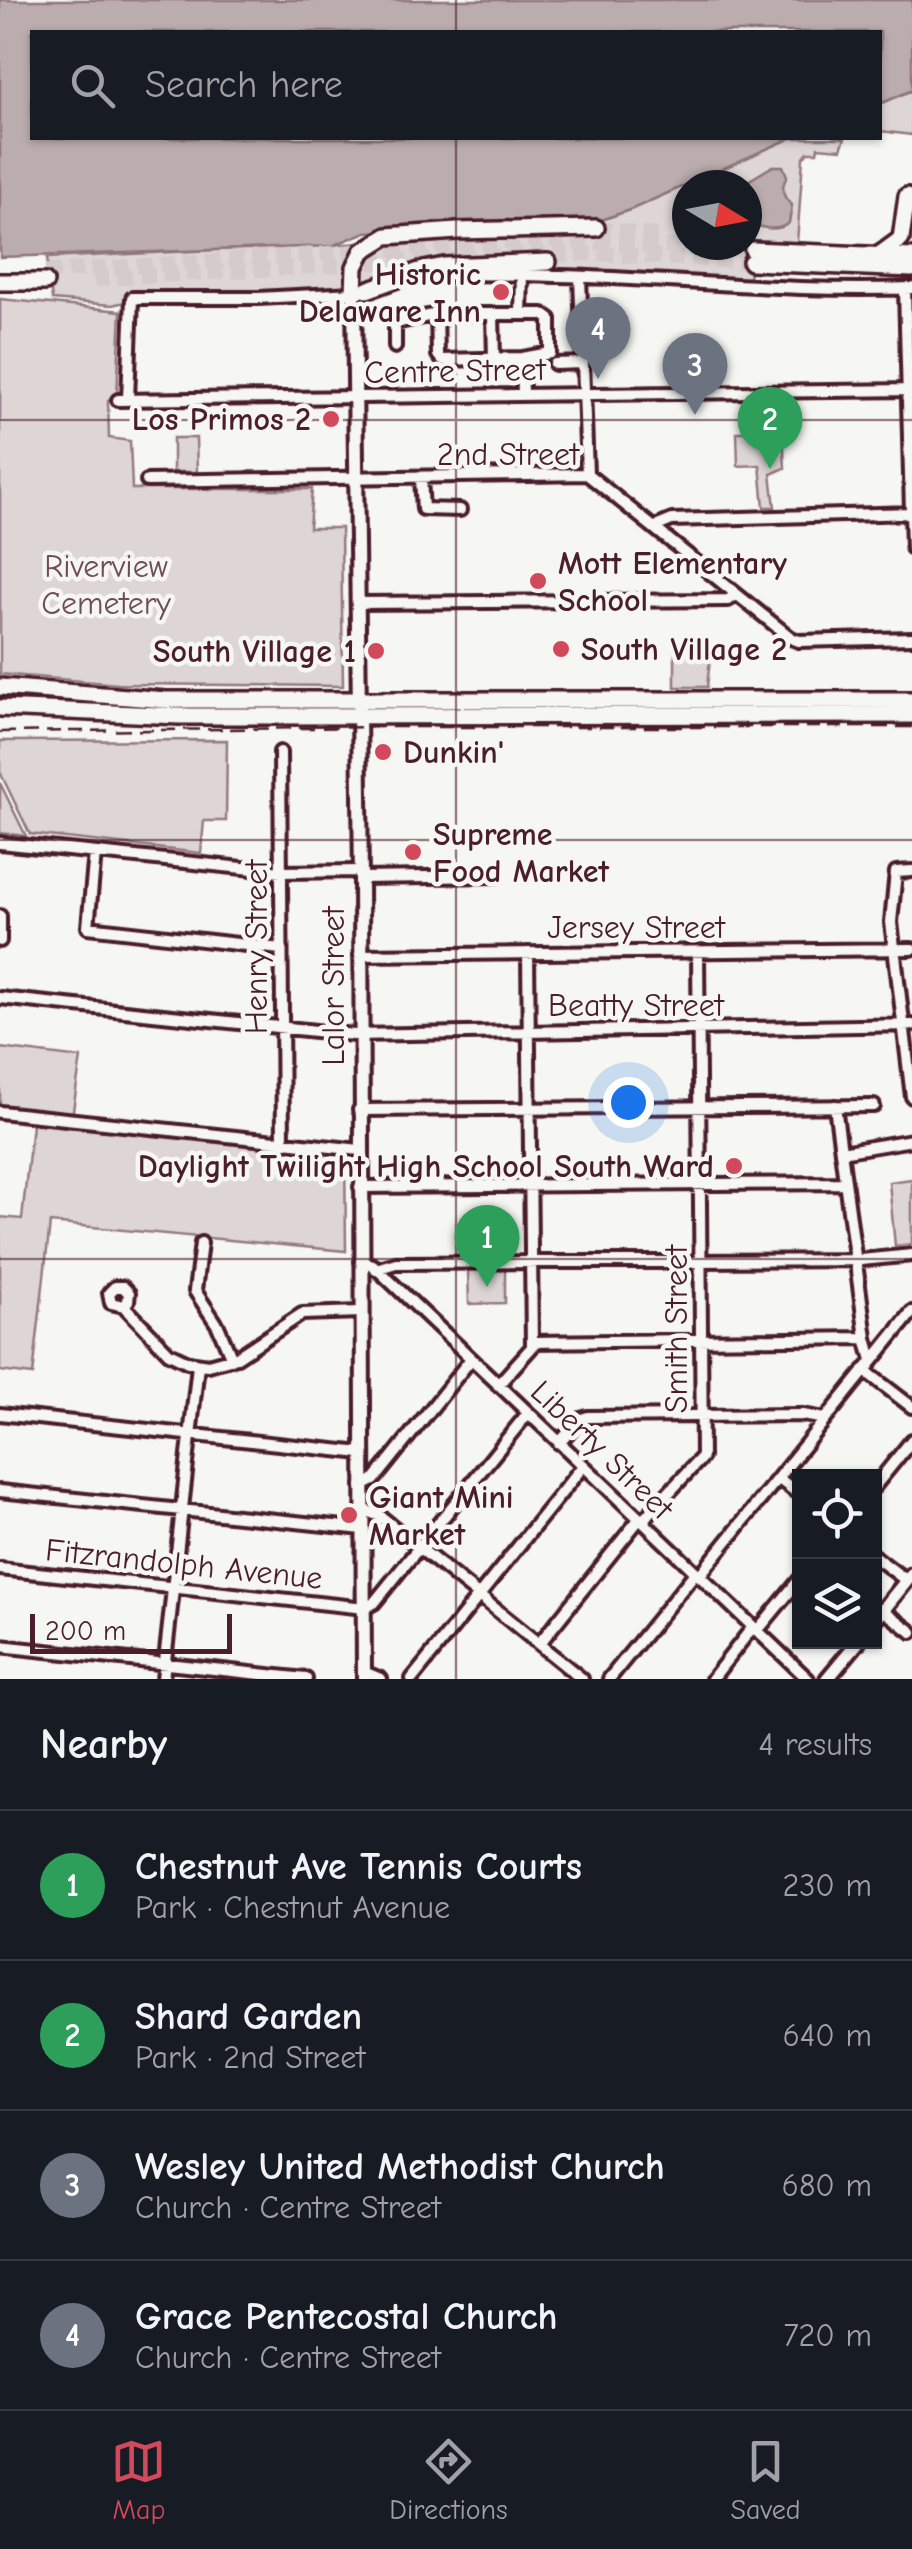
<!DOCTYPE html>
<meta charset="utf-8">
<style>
body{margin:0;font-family:"Comic Neue",sans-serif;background:#242831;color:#f1f3f6}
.controls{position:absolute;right:30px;bottom:30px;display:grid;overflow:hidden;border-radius:0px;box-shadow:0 2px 8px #0004}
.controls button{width:90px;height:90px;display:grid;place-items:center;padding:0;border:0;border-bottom:2px solid #363941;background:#171b24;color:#f1f3f6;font:50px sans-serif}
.compass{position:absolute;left:672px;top:170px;width:90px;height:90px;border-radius:50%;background:#171b24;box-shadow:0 2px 8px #0004;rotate:100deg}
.scale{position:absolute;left:30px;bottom:25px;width:202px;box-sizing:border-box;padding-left:10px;border:5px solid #4a1f2b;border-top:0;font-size:28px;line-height:35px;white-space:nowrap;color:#4a1f2b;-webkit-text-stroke:8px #f6f6f2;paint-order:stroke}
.you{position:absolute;left:628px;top:1102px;width:35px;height:35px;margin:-25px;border:8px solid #fff;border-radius:50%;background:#1a73e8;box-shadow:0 0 0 15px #1a73e833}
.badge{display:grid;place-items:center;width:65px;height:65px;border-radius:50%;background:#d1495b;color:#fff;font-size:32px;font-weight:700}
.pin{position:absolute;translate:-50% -82px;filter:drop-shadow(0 2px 5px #0008)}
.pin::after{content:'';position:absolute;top:52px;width:35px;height:30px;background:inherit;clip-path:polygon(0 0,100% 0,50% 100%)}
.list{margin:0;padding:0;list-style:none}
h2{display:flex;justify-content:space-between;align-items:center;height:130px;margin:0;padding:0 40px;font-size:42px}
h2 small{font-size:32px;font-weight:400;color:#9ea1a6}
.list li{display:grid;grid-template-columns:65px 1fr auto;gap:30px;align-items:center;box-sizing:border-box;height:150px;padding:0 40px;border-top:2px solid #363941}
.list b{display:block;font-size:38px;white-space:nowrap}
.list p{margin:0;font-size:32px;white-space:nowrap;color:#9ea1a6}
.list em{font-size:32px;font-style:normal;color:#9ea1a6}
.icon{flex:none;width:55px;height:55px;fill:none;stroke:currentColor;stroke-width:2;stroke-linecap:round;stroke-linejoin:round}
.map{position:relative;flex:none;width:912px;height:1679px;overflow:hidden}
.search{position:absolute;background:#171b24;box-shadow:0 2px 8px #0004;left:30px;right:30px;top:30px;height:110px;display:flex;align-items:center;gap:25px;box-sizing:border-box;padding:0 35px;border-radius:0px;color:#9ea1a6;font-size:38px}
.sheet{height:730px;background:#171b24}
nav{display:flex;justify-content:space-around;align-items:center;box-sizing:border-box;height:140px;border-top:2px solid #363941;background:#171b24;font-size:28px;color:#9ea1a6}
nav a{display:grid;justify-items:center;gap:5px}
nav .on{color:#d1495b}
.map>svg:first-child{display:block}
.green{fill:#ddd6d5;stroke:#947a80;stroke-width:2.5;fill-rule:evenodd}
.water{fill:#bbadae;stroke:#8e747a;stroke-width:2.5}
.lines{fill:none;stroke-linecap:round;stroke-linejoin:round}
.highway-tunnel{stroke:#d4cbca;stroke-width:15;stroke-dasharray:15 8;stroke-linecap:butt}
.minor-casing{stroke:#4a1f2b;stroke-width:18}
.major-casing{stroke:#4a1f2b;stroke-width:20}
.highway-casing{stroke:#4a1f2b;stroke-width:22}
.minor{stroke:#f6f6f2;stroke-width:10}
.major{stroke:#f6f6f2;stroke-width:12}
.highway{stroke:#f6f6f2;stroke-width:15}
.rail{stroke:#4a1f2b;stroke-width:2.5;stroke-dasharray:15 8;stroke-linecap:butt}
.grid{fill:none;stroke:#4a1f2b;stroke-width:2.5;stroke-opacity:0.55}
.poi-dot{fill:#d1495b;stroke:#f6f6f2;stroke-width:4}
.labels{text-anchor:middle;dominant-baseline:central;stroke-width:9;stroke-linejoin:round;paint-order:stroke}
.poi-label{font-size:32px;font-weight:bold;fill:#4a1f2b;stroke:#f6f6f2;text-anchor:start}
.street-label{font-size:32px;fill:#4a1f2b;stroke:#f6f6f2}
.park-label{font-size:32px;fill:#6f4d56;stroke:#f6f6f2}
</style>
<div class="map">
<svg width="912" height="1679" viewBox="0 0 912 1679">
<rect width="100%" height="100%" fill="#f6f6f2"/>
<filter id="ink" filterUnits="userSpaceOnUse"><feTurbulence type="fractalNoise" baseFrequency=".01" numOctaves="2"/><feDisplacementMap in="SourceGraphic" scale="20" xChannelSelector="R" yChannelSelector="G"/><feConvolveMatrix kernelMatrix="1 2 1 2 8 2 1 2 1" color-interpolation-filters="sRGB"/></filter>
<g filter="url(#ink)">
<path class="green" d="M912,90V135L880,131V104Z
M791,138H845L841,149L818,147L817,152H808L803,158L797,243L753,240L749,279L548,271L549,260L369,284L358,277L359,265L378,242L596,222L632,209ZM687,185H747V245H687Z
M364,243L345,291L271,290L258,298L129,301L112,305L52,300L47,258Z
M0,299L121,311L117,395L108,401L109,438L130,441L132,489H312L309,528H341L343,686L118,684L0,674Z
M783,431L785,468L771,474L775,507H764L760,465L738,466L737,432Z
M173,438H196L197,472H173Z
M675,650H711L707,687H675Z
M227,740L226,821H204L201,853L30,834L0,772V741Z
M0,783L26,836L0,833Z
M0,1048L81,1058L72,1117L345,1148L346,1251L50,1223L33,1375L0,1371V1217L22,1219L33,1115L0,1111Z
M912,1179V1244L895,1246L889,1182Z
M468,1270H505V1303L469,1304Z"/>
<path class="water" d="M0,0H912V90L880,104V32H32V138H791L632,209L596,222L366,232L332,246L0,257Z
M773,166H783L787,176C781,187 781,196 792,205L789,223C776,233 758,228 747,220V185H741Z"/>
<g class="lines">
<path class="highway-tunnel" d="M596,228L658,236
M45,272L531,240L753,250
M94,279L532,254H606L751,262"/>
<defs>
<path id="minor" d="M422,277C467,272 514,275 560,276C677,279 795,293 912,288
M580,277L587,474
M905,289L912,548
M493,314L494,359
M521,314L522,275
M395,347V323L437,314H543L550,319V353L522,358L442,360L438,355L437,314
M522,358L523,395
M555,364L582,363
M128,399L132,298H258L354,293
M118,400L912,390
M421,479L423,509L460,510
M147,481L587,474L791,638L799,641L912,638
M655,527L672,520L912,513
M358,603L728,600L736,595
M280,752L283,1142
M0,843L281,872L361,871
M95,853L88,927L281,949
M912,871L896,872L891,922L912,1097
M361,878L496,876
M0,916V941
M360,955L912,949
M0,998L354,1035L912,1025
M835,1106L866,1338L872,1360
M359,1110L874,1106
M0,1112L360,1150
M841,1152L912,1140
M360,1187L845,1183
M201,1243L195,1291L218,1326L232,1359
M361,1261L373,1265L808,1679
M376,1269L396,1263L861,1260L912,1255
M124,1306L128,1301L129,1293L123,1287H115L109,1293L111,1303L124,1306L169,1353L188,1362L208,1365L237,1357L302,1314L361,1312
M532,1342L866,1338
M864,1370L912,1407
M498,1385L532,1347L528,953
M0,1414L362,1453
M559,1443L581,1419L588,1417L803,1415L825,1419
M778,1478L800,1495
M362,1486L374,1480L471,1359
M874,1487L912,1440
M0,1491L363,1529
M362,1509L380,1516L582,1679
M874,1556L907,1581
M0,1569L365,1608L374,1603L528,1413
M699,1576L912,1312
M883,1610L912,1632
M757,1631L800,1579
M539,1644L636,1523L646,1517L702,1457L698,952
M0,1646L306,1679
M364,1672L381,1679
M163,1679L198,1365
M412,1679L583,1466
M609,1679L695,1573
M712,1679L752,1628"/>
<path id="major" d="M360,291L354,293L361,878L364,1679
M874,1621L912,1574
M827,1679L858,1642"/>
<path id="highway" d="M753,250L912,257
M879,255L901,239L907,196
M751,262L912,269
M0,282H45
M367,290L419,271L444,266L548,262
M354,293L355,267L363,251L387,236L457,231L596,228
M0,687L166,700H912
M0,708L180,716L912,715"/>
</defs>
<use href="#minor" class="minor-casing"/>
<use href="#major" class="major-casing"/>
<use href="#highway" class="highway-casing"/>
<use href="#minor" class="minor"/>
<use href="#major" class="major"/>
<use href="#highway" class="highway"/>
<path class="rail" d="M0,732L382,727H912"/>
</g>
</g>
<path class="grid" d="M456,0V32M456,138V1679M0,420H912M0,840H912M0,1259H912"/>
<g class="poi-dot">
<circle cx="501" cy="292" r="10"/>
<circle cx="331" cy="419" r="10"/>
<circle cx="538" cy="581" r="10"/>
<circle cx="561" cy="649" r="10"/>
<circle cx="376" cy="651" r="10"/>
<circle cx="383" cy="752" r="10"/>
<circle cx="413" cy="852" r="10"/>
<circle cx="734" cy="1166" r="10"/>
<circle cx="349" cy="1515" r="10"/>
</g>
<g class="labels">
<g class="poi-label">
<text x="481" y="274" text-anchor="end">Historic<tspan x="481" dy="37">Delaware Inn</tspan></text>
<text x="311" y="419" text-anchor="end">Los Primos 2</text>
<text x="558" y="563">Mott Elementary<tspan x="558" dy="37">School</tspan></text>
<text x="581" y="649">South Village 2</text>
<text x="356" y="651" text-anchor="end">South Village 1</text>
<text x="403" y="752">Dunkin'</text>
<text x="433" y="834">Supreme<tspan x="433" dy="37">Food Market</tspan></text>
<text x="714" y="1166" text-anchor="end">Daylight Twilight High School South Ward</text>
<text x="369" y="1497">Giant Mini<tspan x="369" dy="37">Market</tspan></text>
</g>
<g class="street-label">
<text transform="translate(455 371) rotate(-1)">Centre Street</text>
<text x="508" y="454">2nd Street</text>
<text x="636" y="927">Jersey Street</text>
<text transform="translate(256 947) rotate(-90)">Henry Street</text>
<text transform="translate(333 986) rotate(-90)">Lalor Street</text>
<text x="636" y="1005">Beatty Street</text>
<text transform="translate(676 1329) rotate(-90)">Smith Street</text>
<text transform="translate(602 1450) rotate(44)">Liberty Street</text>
<text transform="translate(184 1564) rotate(6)">Fitzrandolph Avenue</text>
</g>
<g class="park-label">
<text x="106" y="566">Riverview<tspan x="106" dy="37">Cemetery</tspan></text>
</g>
</g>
</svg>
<div class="controls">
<button><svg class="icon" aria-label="locate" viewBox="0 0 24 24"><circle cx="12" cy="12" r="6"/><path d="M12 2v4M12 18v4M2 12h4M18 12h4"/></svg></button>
<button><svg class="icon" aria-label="layers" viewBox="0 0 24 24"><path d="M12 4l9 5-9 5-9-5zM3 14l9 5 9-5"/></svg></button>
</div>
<svg class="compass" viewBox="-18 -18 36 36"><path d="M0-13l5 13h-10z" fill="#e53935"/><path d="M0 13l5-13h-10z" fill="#9ea1a6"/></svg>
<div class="scale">200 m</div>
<div class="you"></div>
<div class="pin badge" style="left:487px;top:1287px;background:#2e9e5b">1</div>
<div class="pin badge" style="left:770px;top:469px;background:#2e9e5b">2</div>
<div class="pin badge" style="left:695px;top:415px;background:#6b7280">3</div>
<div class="pin badge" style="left:598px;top:379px;background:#6b7280">4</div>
<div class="search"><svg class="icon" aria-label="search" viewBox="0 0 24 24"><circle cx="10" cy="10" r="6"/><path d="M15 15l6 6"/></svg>Search here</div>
</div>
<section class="sheet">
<h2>Nearby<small>4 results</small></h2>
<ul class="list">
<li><span class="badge" style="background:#2e9e5b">1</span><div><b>Chestnut Ave Tennis Courts</b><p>Park · Chestnut Avenue</p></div><em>230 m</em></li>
<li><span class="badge" style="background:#2e9e5b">2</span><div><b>Shard Garden</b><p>Park · 2nd Street</p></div><em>640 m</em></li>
<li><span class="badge" style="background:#6b7280">3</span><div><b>Wesley United Methodist Church</b><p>Church · Centre Street</p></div><em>680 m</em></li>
<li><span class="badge" style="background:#6b7280">4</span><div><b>Grace Pentecostal Church</b><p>Church · Centre Street</p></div><em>720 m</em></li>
</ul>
</section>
<nav>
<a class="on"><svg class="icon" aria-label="map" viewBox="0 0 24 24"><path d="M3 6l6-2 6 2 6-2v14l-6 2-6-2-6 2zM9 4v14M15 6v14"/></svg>Map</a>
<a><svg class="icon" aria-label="directions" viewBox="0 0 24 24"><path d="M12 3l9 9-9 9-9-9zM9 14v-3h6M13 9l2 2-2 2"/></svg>Directions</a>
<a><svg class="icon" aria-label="saved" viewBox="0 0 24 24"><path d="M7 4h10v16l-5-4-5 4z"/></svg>Saved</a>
</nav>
